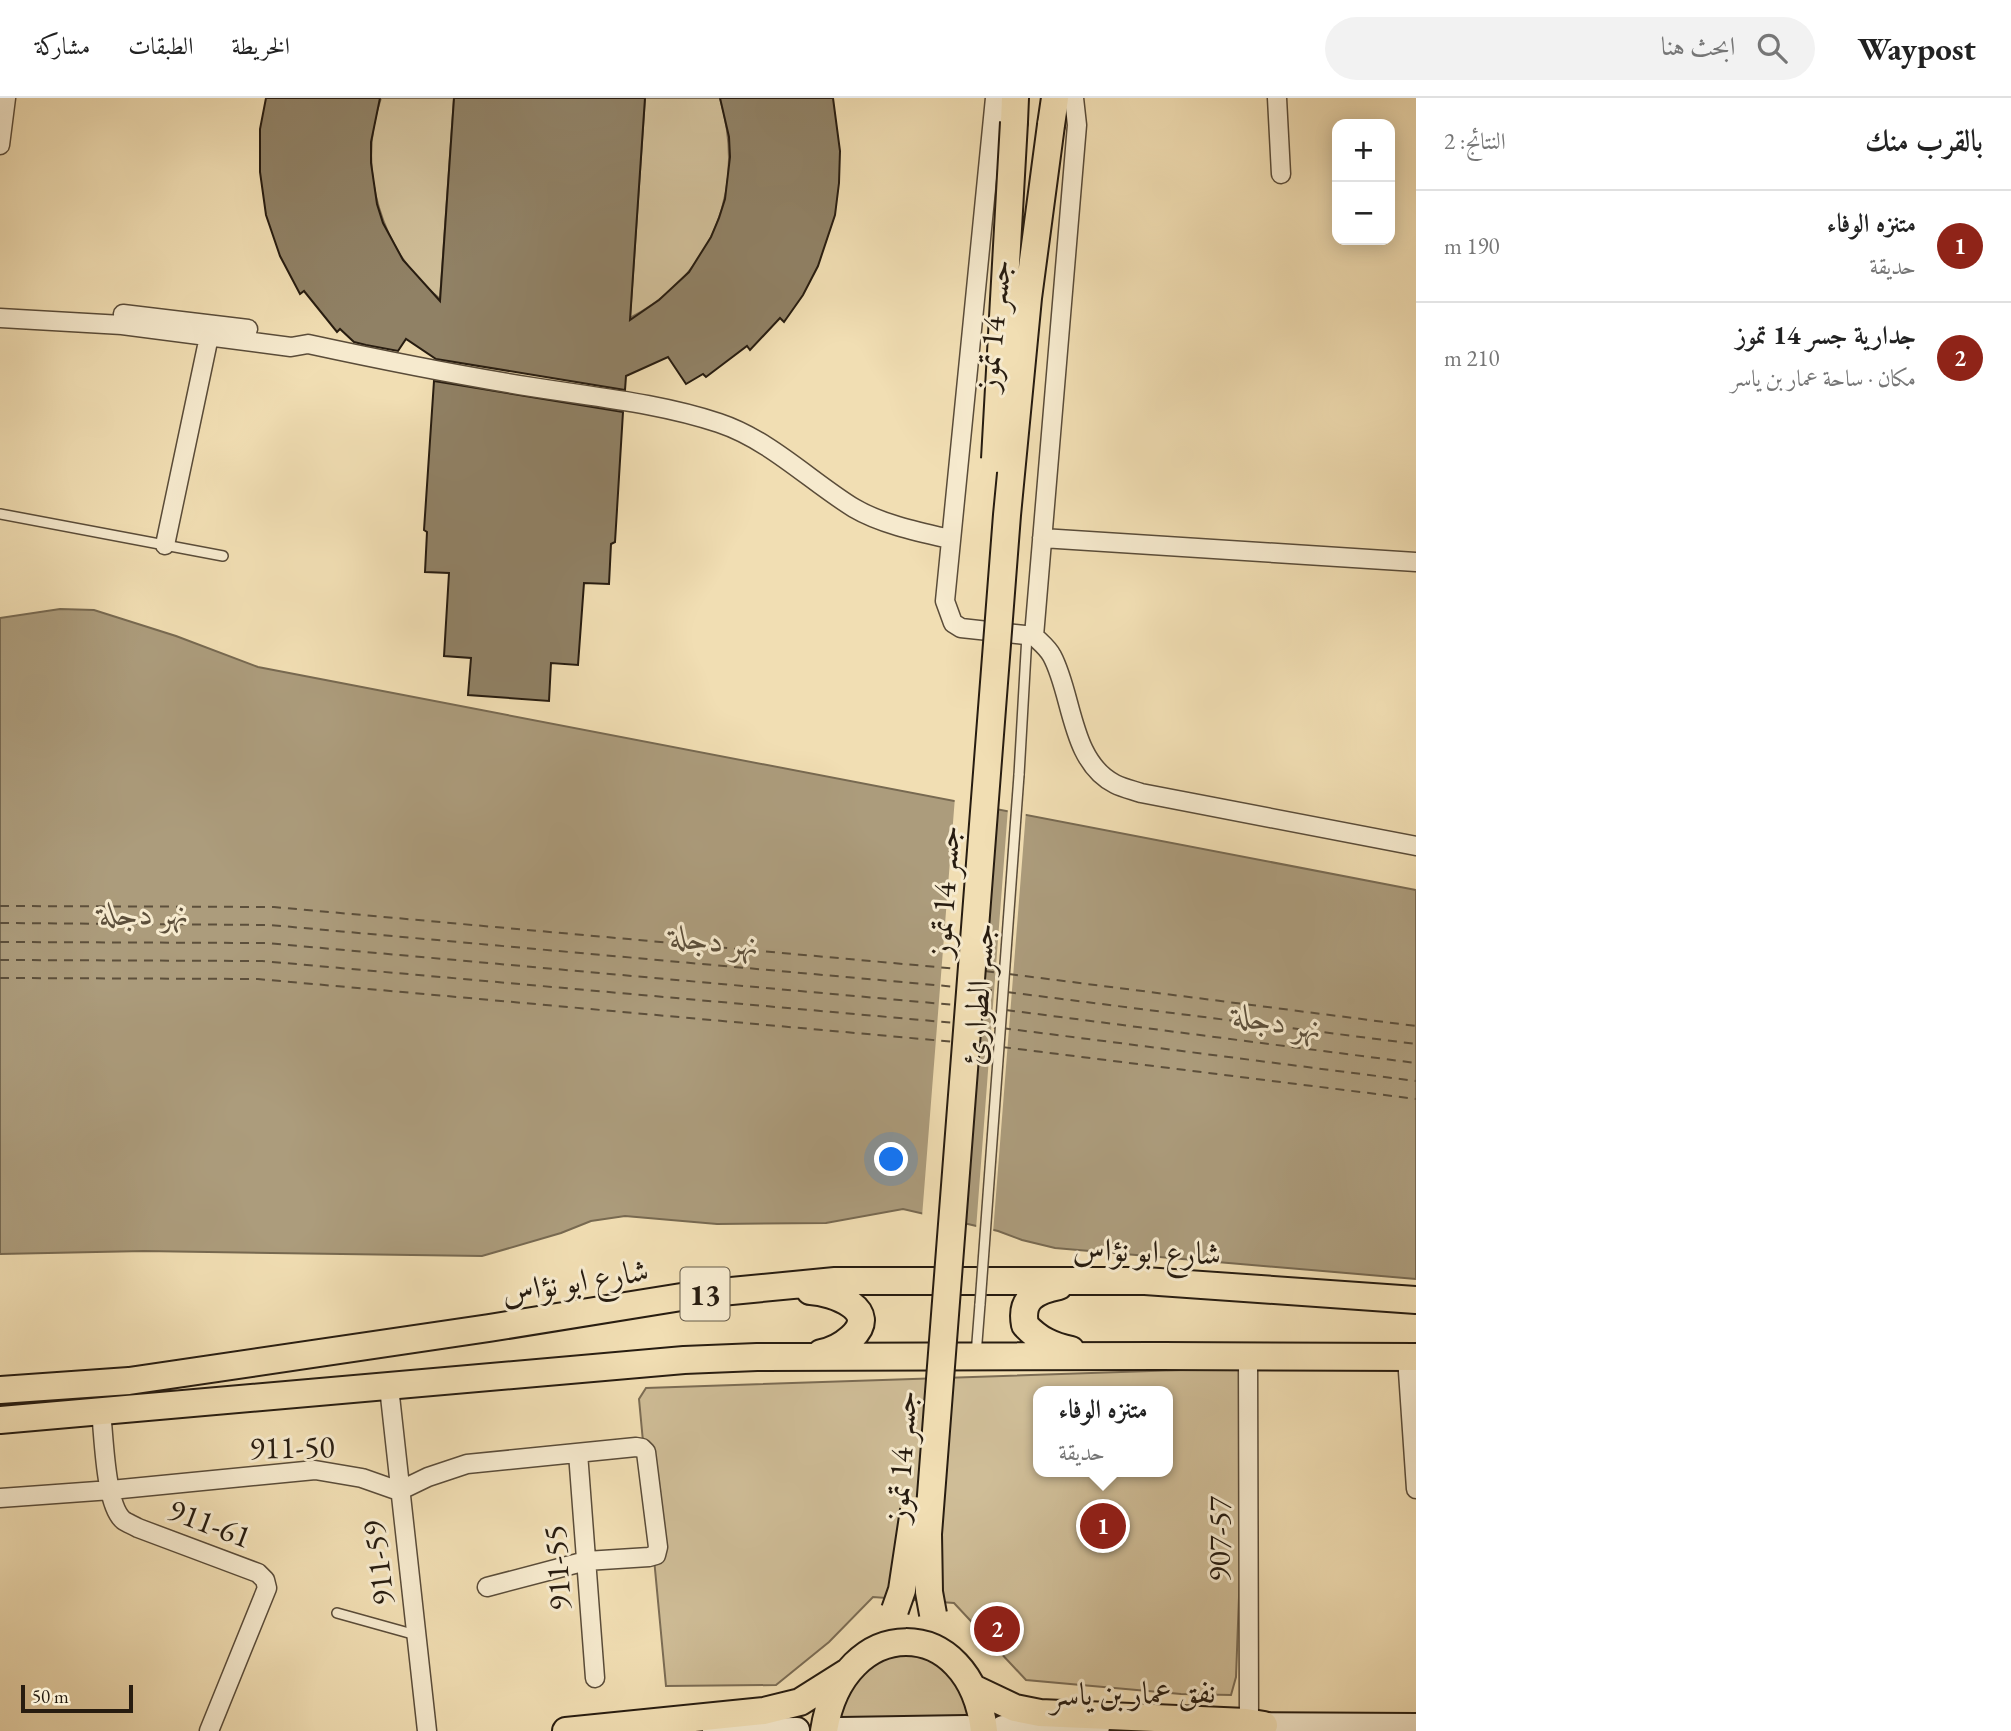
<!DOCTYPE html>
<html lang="ar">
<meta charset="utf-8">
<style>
body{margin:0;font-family:"EB Garamond",Amiri,serif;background:#f2f2f2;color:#222;direction:rtl}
.controls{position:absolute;right:21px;top:21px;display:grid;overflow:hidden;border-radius:14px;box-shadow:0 4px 18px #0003}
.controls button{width:63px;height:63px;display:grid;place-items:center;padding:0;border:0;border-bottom:2px solid #e0e0e0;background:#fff;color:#222;font:35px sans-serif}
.scale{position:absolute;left:21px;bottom:18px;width:112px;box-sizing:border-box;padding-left:7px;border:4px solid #271c10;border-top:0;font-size:19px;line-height:24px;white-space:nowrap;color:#271c10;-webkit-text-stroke:5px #f6eace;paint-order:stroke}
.you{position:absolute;left:892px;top:1062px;width:24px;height:24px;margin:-18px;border:5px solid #fff;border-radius:50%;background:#1a73e8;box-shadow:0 0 0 10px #1a73e833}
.badge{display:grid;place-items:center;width:46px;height:46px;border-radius:50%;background:#8f2418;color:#fff;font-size:23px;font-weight:700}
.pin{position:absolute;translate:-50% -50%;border:4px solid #fff;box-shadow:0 2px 7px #0006}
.popup{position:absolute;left:1033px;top:1288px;width:140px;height:91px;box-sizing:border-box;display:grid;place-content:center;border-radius:14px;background:#fff;filter:drop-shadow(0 2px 5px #0005);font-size:23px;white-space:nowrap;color:#767676}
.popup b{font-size:26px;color:#222}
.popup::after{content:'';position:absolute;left:50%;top:100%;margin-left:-14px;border:14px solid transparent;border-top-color:#fff}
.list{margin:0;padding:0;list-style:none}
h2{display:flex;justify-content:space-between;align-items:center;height:91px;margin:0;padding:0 28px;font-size:30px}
h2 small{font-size:23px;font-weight:400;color:#767676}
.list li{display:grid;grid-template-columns:46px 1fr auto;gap:21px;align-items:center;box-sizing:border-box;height:112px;padding:0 28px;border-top:2px solid #e0e0e0}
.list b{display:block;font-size:26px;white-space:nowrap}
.list p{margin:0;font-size:23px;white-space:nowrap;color:#767676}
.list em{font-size:23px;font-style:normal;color:#767676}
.icon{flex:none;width:38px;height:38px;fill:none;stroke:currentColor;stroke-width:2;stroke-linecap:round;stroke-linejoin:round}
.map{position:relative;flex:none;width:1416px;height:1633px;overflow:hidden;direction:ltr}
header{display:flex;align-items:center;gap:42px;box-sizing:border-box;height:98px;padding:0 35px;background:#fff;border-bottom:2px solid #e0e0e0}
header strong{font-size:33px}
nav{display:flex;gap:38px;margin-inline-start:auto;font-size:24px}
.search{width:490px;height:63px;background:#f2f2f2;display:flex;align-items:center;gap:18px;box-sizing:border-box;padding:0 24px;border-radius:38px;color:#767676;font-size:26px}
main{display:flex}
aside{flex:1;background:#fff}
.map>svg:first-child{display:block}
.green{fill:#cfbd97;stroke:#7b6c54;stroke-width:2;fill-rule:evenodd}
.water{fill:#ac9c7c;stroke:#776951;stroke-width:2}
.pier{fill:#f1deb3}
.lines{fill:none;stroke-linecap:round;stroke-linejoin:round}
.ferry{stroke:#5c4f3b;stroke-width:2;stroke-dasharray:9 7;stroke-linecap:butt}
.building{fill:#908165;stroke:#271c10;stroke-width:2}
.service-casing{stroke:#5a4c39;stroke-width:12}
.minor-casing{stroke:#5a4c39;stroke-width:21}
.secondary-casing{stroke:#271c10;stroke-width:28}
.primary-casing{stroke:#271c10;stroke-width:30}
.service{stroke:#f6eace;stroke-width:9}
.minor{stroke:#f6eace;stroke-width:18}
.secondary{stroke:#f6eace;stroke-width:24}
.primary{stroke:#f1deb3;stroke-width:26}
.service-bridge-casing{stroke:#5a4c39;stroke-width:12;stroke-linecap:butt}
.primary-bridge-casing{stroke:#271c10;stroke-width:30;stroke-linecap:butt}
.service-bridge{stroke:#f6eace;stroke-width:9}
.primary-bridge{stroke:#f1deb3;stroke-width:26}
.labels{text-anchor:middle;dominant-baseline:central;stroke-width:6;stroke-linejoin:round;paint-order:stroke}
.shield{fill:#f6eace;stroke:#655a49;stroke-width:2}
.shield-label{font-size:30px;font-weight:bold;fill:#271c10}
.street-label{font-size:32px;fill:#271c10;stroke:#f6eace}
.water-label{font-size:33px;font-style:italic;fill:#5c4f3b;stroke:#f6eace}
</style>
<header>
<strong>Waypost</strong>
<div class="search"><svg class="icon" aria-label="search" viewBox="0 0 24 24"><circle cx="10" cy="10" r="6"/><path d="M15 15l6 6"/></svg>ابحث هنا</div>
<nav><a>الخريطة</a><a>الطبقات</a><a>مشاركة</a></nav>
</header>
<main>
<aside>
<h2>بالقرب منك<small>النتائج: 2</small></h2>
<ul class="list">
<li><span class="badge">1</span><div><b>متنزه الوفاء</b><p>حديقة</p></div><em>190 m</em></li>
<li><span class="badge">2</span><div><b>جدارية جسر 14 تموز</b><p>مكان · ساحة عمار بن ياسر</p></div><em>210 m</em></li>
</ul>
</aside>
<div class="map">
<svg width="1416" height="1633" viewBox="0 0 1416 1633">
<rect width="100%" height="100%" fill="#f1deb3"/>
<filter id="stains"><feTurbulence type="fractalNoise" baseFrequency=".00286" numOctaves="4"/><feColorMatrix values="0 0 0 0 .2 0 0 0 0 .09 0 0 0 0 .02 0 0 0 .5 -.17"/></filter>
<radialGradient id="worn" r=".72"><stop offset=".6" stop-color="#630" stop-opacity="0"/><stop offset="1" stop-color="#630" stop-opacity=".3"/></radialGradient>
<path class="green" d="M381,0H454L440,201C381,154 356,72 381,0Z
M645,0H720C746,90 714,176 630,220Z
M1241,1270L1245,1339L1236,1579L1231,1597L1181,1596L1026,1582L954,1505L873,1499L829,1544L776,1587L666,1588L639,1301L646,1290ZM1038,1293H1168V1374H1038Z
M908,1555L937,1564L958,1586L972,1625L838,1620L849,1591L878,1562Z"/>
<path class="water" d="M60,511L94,512L176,538L258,569L1416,792V1181L1055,1150L1022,1142L998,1133L903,1111L826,1125L717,1126L625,1118L591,1123L561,1135L482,1158L144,1153L0,1156V520Z"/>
<path class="pier" d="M955,699L998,708L965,1129L922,1119Z
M1008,710L1026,713L993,1135L976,1131Z"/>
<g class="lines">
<path class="ferry" d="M0,808L274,809L959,871
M0,825L270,827L957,889
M0,844L266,845L955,907
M0,862L262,863L955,925
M985,873L1000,875
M1009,876L1416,928
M0,880L258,881L955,944
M983,891L998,893
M1007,894L1416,946
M982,909L997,911
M1006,912L1416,965
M978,928L997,930
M1002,930L1416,983
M978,946L997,948
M1002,949L1416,1001"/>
</g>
<path class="building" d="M266,0H380L371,44V65L377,106L383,125L403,162L440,203L454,0H645L630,222L659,202L689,174L711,139L719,120L725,101L730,59L729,39L720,0H833L840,53L839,85L835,117L818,168L803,197L784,224L780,220L750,252L747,248L706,279L703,276L686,286L668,259L626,278L625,292L436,261L406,241L398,253L366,247L354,244L340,231L337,234L304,193L300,196L280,158L266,117L260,74V31Z
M434,283L623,314L615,444L611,446L609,486L584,485L578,567L551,565L549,603L468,597L471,560L444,558L449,475L425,474L427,434L424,432Z"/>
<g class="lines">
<defs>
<path id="service" d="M0,416L223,458
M1019,677L1027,537
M976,1257L980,1206
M337,1515L416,1537"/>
<path id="minor" d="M995,0L945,503L953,525L961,530L1034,538
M1074,0L1077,27L1034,538C1040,544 1048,550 1052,558C1073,597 1070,663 1115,686C1123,690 1132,692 1141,695L1416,748
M1277,0L1281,76
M0,47L6,0
M123,216L248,231
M0,220L122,227L291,249L308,246C382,262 457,277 532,289C594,299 659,305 719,325C770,342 810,383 854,410C881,426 919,434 950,441
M1042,440L1416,464
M165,447L211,229
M1248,1258L1249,1624
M1407,1259L1416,1391
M389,1289L427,1633
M101,1314C104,1338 105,1406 123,1422C127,1425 133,1427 138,1430L258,1475L265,1482L267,1490L209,1633
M578,1355L595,1580
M0,1400L111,1392L315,1372L362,1380L399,1393L428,1379L467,1366L636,1349L642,1350L646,1354L658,1449L656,1457L649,1459L586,1463L487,1489"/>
<path id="secondary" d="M1245,1627L1416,1628
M1003,1630L1097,1629
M841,1632L966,1630
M715,1633L797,1632"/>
<path id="primary" d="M1014,24L1015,0
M1051,27L1055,0
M1059,1188C1035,1193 1020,1201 1025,1227C1039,1242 1052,1248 1071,1252
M810,1193C833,1194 882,1212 851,1240C842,1248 833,1253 821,1255
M0,1292L129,1283L489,1230L700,1196L835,1183H1145L1416,1202
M0,1322L684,1262L757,1259L1161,1258L1416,1259
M973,1590L1015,1610L1040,1615L1246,1624L1264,1627
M566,1633L764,1613L800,1604L846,1575
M824,1633C842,1515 971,1514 984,1633"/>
</defs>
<use href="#service" class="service-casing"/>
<use href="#minor" class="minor-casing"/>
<use href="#secondary" class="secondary-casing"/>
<use href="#primary" class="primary-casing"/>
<use href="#service" class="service"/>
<use href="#minor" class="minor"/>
<use href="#secondary" class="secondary"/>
<use href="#primary" class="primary"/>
<defs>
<path id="service-bridge" d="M980,1206L1019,677"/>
<path id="primary-bridge" d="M995,361L1014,24
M895,1512L902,1492L914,1412
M933,1516L929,1494L928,1436L1007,417L1028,200L1051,27"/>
</defs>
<use href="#service-bridge" class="service-bridge-casing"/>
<use href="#primary-bridge" class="primary-bridge-casing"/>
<use href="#service-bridge" class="service-bridge"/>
<use href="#primary-bridge" class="primary-bridge"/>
</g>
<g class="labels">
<rect class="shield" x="680.5" y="1169.5" width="49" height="53" rx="5"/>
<g class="shield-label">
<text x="705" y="1196">13</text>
</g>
<g class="street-label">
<text transform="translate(993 227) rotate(-84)">جسر 14 تموز</text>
<text transform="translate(944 793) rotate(-86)">جسر 14 تموز</text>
<text transform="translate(978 896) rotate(-86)">جسر الطوارئ</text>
<text transform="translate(1147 1153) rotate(2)">شارع ابو نؤاس</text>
<text transform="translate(575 1183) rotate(-9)">شارع ابو نؤاس</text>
<text transform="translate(292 1349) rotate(-1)">911-50</text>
<text transform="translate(901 1358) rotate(-86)">جسر 14 تموز</text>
<text transform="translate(210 1425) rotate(21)">911-61</text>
<text transform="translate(1219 1441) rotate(-90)">907-57</text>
<text transform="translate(378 1465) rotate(-97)">911-59</text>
<text transform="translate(557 1470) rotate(-94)">911-55</text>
<text transform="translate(1133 1595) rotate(-1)">نفق عمار بن ياسر</text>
</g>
<g class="water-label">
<text transform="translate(144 815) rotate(-1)">نهر دجلة</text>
<text transform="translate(715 842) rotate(6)">نهر دجلة</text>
<text transform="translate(1278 923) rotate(9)">نهر دجلة</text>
</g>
</g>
<rect width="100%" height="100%" filter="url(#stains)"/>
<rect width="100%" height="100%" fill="url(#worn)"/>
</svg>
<div class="controls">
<button>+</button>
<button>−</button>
</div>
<div class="scale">50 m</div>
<div class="you"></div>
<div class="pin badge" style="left:1103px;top:1428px">1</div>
<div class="popup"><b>متنزه الوفاء</b>حديقة</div>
<div class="pin badge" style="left:997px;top:1531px">2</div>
</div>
</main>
